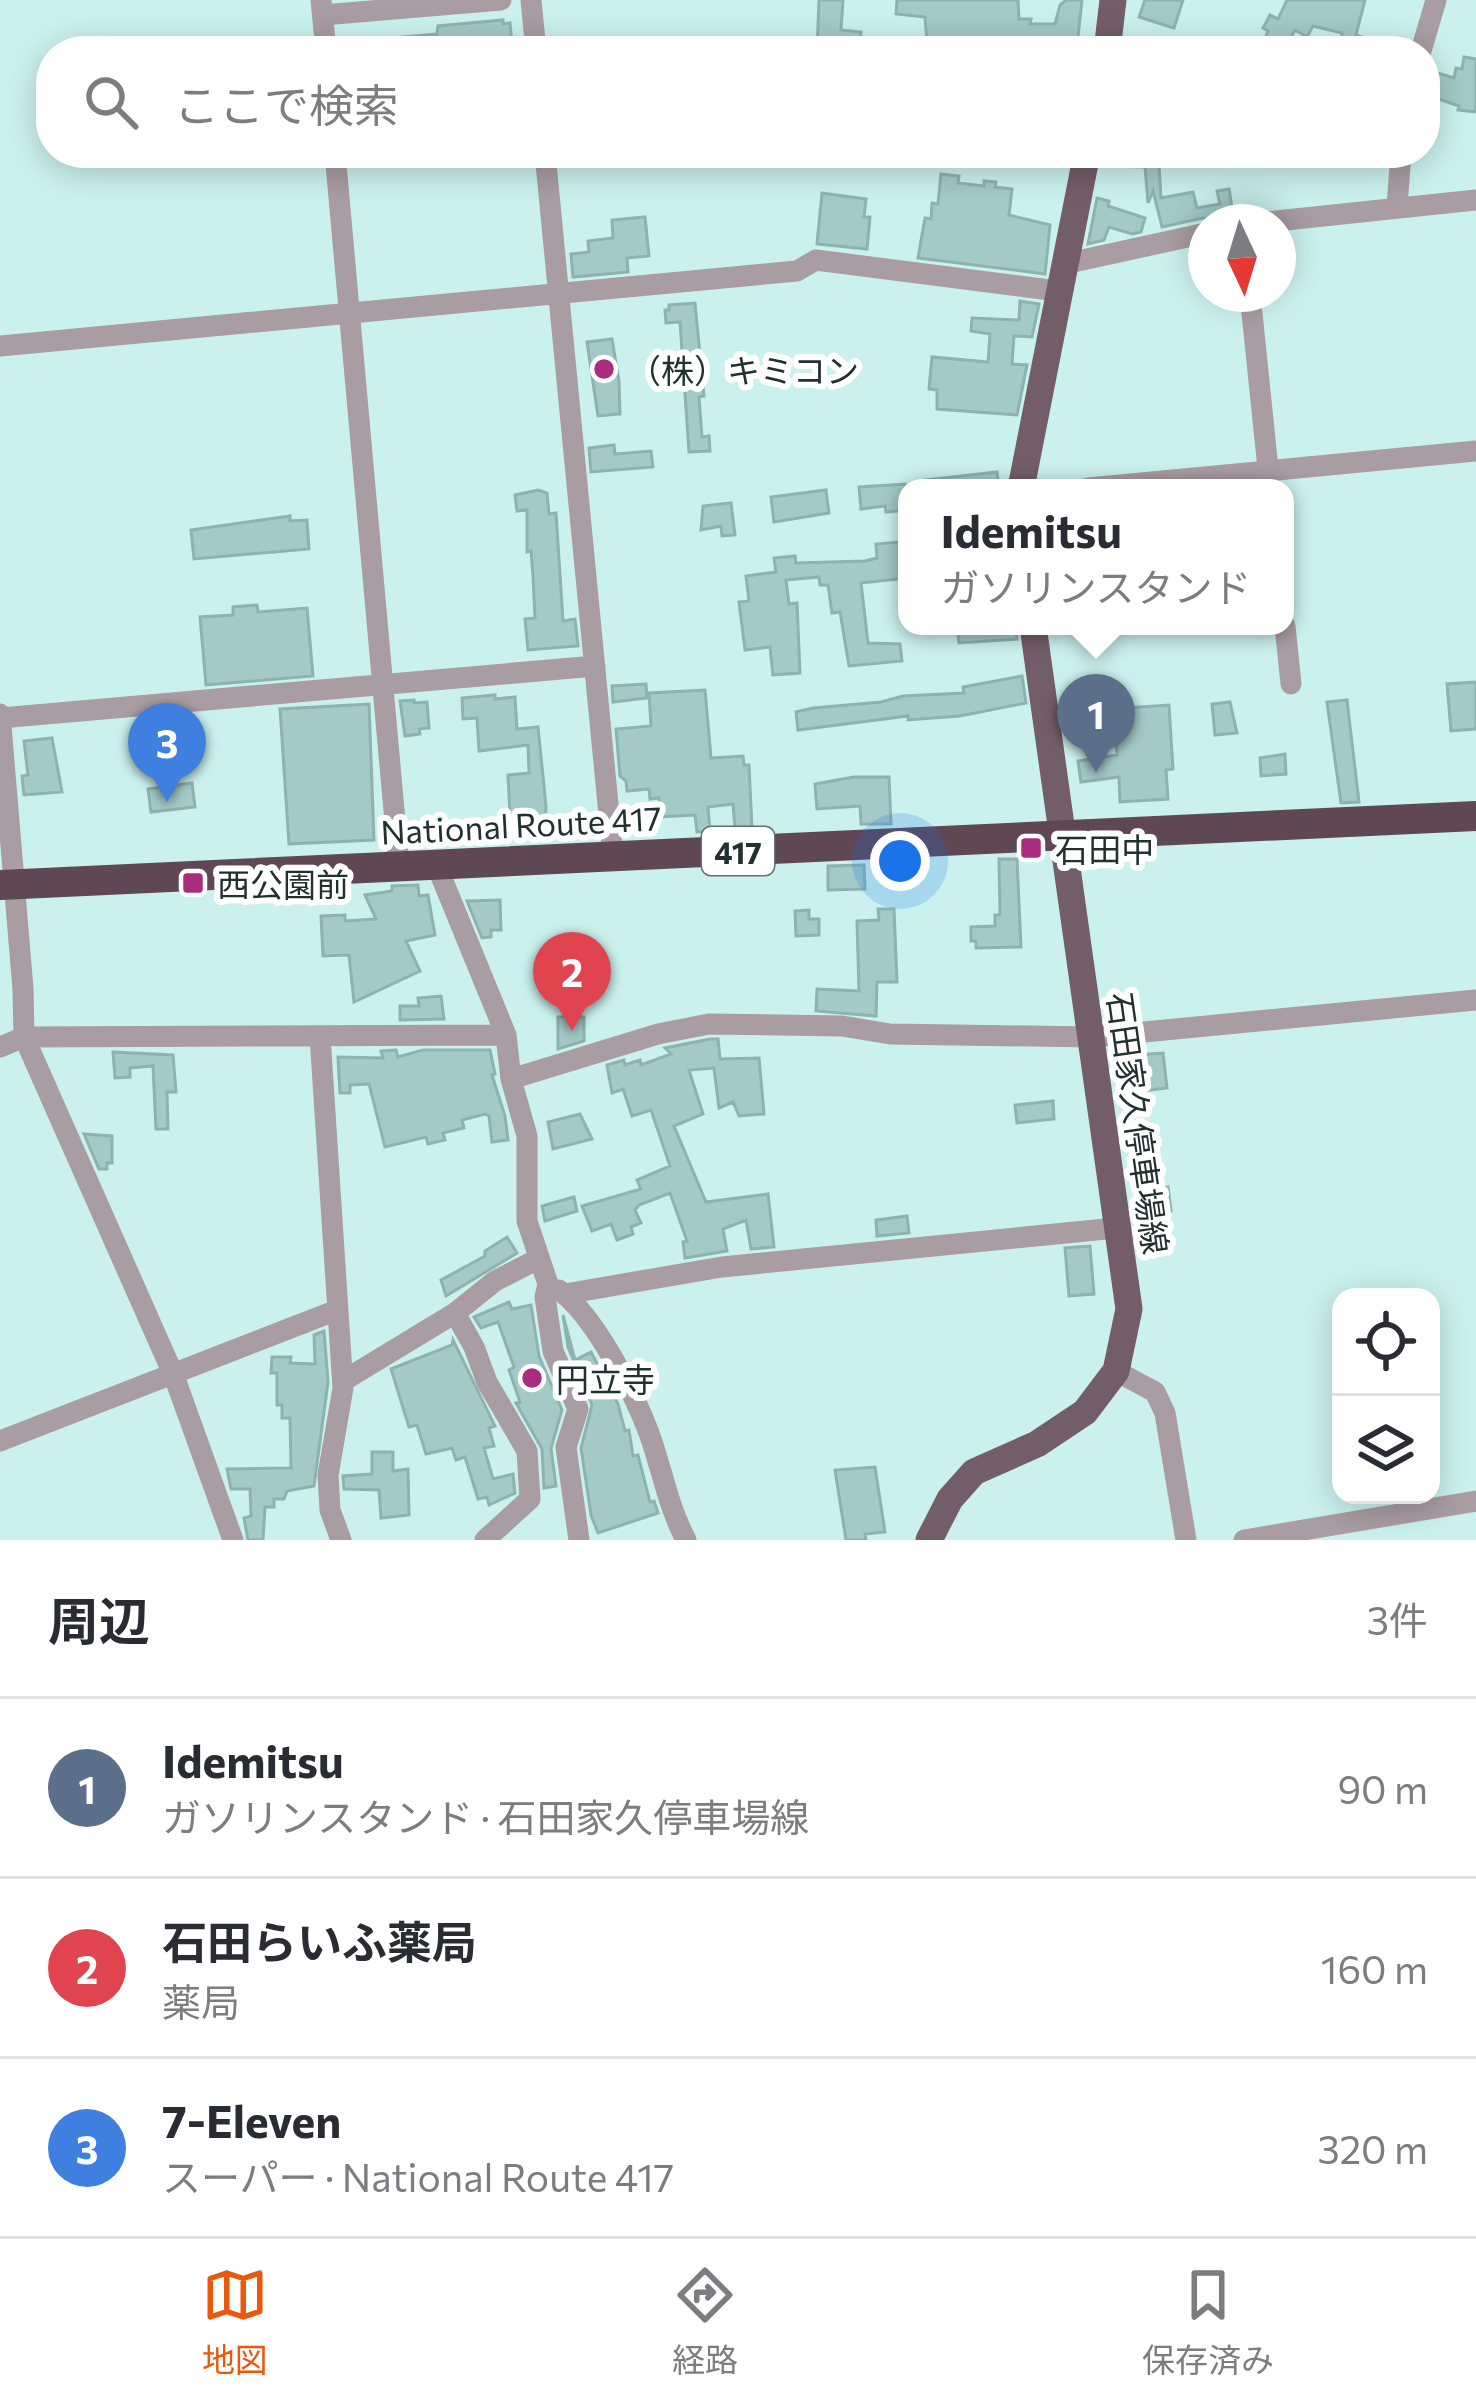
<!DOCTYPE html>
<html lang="ja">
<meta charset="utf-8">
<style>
body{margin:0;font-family:Commissioner,"Noto Sans JP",sans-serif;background:#f7f7f7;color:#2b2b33}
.controls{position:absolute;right:36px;bottom:36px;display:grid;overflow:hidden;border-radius:24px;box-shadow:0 6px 30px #0003}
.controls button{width:108px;height:108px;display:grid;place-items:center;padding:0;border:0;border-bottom:3px solid #e1e1e2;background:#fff;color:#2b2b33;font:60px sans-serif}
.compass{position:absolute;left:1188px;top:204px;width:108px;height:108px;border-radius:50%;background:#fff;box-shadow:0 6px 30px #0003;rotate:176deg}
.you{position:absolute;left:900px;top:861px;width:42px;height:42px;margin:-30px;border:9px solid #fff;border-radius:50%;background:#1a73e8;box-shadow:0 0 0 18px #1a73e833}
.badge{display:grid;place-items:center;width:78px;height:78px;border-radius:50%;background:#ea580c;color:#fff;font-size:39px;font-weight:700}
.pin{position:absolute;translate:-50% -99px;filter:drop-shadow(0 3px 6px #0008)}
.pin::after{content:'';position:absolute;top:63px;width:42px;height:36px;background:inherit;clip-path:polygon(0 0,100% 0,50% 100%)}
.popup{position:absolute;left:898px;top:479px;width:396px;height:156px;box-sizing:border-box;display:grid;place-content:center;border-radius:24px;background:#fff;filter:drop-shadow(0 3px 9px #0005);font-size:39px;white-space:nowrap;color:#7c7c81}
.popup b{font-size:45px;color:#2b2b33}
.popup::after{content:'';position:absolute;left:50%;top:100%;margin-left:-24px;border:24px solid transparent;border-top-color:#fff}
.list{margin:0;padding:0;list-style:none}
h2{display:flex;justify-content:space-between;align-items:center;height:156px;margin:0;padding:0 48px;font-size:51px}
h2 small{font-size:39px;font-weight:400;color:#7c7c81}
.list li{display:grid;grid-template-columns:78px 1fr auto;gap:36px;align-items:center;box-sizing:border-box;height:180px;padding:0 48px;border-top:3px solid #e1e1e2}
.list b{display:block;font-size:45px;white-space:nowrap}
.list p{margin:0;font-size:39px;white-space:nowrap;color:#7c7c81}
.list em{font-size:39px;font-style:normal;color:#7c7c81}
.icon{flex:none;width:66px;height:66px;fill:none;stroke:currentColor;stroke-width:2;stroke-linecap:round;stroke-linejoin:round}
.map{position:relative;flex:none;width:1476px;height:1540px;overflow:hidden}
.search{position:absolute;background:#fff;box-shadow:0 6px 30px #0003;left:36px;right:36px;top:36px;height:132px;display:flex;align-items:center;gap:30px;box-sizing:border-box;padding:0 42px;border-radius:48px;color:#7c7c81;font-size:45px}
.sheet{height:696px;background:#fff}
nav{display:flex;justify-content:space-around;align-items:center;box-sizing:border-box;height:168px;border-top:3px solid #e1e1e2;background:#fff;font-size:33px;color:#7c7c81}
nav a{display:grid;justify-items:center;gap:6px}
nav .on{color:#ea580c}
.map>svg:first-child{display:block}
.building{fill:#a3cac7;stroke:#8db3b0;stroke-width:3}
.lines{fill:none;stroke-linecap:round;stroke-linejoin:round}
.minor{stroke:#a99ca2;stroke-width:21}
.major{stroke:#735d69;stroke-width:27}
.highway{stroke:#604754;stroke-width:30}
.poi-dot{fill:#a92c7e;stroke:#fff;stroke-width:4.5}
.labels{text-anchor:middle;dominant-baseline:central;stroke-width:12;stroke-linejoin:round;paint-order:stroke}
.shield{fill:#fff;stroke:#646f6e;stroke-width:3}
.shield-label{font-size:30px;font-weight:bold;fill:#223130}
.poi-label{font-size:33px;fill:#223130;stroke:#fff;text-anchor:start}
.street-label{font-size:33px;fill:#223130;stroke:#fff}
</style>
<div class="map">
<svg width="1476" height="1540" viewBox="0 0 1476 1540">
<rect width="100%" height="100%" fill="#caf1ee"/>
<path class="building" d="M819,0H843L841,30L861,32L860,51H817Z
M897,0H1018L1019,19H1031L1030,24H1055L1060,5L1066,0H1082L1078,37L1090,39L1089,51H934L933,42H927L925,17L896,14Z
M1145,0H1183L1174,28L1139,17Z
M1287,0H1365L1356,35L1398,51H1340L1342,33L1313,26L1307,37L1295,30L1289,41L1282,38L1276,51H1260L1268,31L1263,28L1270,15L1278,19Z
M503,20V24L510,23L512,44L380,51V39L437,34L438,26Z
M1464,57L1476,59V112L1458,110L1459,106L1436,98L1425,125V69L1454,78L1456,68L1462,69Z
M1105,153H1196V163L1159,166L1161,198L1193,192L1197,208L1220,204L1217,191L1229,189L1234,220L1203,218L1162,227L1153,191L1148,203L1145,167L1103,166Z
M941,174L959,176L958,183L984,186V181L996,182L995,187L1012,189L1009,215L1050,225L1045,274L918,258L925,218L931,219L932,203L938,204Z
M822,193L866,199L864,217H870L867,249L817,244Z
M1097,198L1109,201L1108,206L1145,218L1141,232L1132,234L1109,227L1104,240L1088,244Z
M645,217L649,256L627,258L628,272L573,277L571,254L589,252L588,241L613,238L612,220Z
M1020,301L1039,304L1032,337L1014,336L1012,364L1027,365L1017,415L937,409V390L929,389L932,357L988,362L990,334L971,331L972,318L1019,320Z
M695,303L704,396L699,397L702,437L709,436L710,451L689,452L680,322L666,323L665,310H669V305Z
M612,339L619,381L620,414L598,416L587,342Z
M614,445L615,454L651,451L653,467L591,472L589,448Z
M997,472L999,488H925V480Z
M905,484L907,510L886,512L885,506L861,509L859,487Z
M538,490L547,493L549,514L556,513L563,621L575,619L578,646L528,650L525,619L535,618L533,576L531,551L527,552V510L517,511L515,495Z
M826,490L829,513L774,522L771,497Z
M731,503L735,535L722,536L721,526L701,530L703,506Z
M290,516V521L307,520L309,549L194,559L191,530Z
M899,542L907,578L861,583L868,643L900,644L902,661L849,666L840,612L832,613L828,585H820L819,577L786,580L789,604L797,603L800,673L773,675L770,647L745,650L739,602L749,601L746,576L776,572L774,558L795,556L796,563L865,561L877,558L876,544Z
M257,605L258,612L307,608L313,676L206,685L200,617L233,615V607Z
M957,626H1015L1017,639L959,643Z
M1022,676L1026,703L960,716L908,720V716L798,730L796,712L813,708L881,702L903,696L964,693L963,687Z
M1476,682V729L1451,731L1447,684Z
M646,684L647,698L613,702L612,686Z
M705,690L711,758L743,756L744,765H749L752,828L735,829L733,804L708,807L710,831L697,832L695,815L660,817L659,798L650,799L649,789L627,791L626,781L620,776L616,729L651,726L649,693Z
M495,695V699L515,697L517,729L538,727L546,806L545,836L531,837L528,813L510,814L508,775L529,773L528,745L479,751L477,718L463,719L462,698Z
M414,700V703L427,702L429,728L419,729L420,734L405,736L400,701Z
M1347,700L1359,802L1341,803L1327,702Z
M1230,702L1237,733L1215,735L1212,704Z
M369,704L374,840L289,844L280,709Z
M1093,704V710L1169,705L1173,769L1166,770L1168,799L1120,802L1119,777L1081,782L1078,761L1117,755L1115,726L1068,729L1066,706Z
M52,738L62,792L24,795L22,776L28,775L24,741Z
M1285,754L1286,774L1261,776L1260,758Z
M854,777H889L891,824H861L860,806L817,809L815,784Z
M192,783L195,807L151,812L148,789Z
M999,859H1017L1021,947L976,948V941H971V927L995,926V915H1000Z
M864,865L865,889L828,890V866Z
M418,885L419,896L428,895L435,935L406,941L420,971L354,1002L349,955L323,956L321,916L345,915V921L376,919L365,895L392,891V886Z
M500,900L501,930H491V937L482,938L467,901Z
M878,909H894L897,982H877L876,1016L816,1011L817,989L859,991L857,921L879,920Z
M809,910V919H819V935L796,936L795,911Z
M441,996L444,1019L400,1020V1006H419L418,998Z
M558,1017H584V1041L558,1049Z
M710,1039H718L720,1059L759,1058L764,1114L739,1116L733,1102L719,1108L714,1068L689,1070L703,1114L674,1126L706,1202L768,1194L774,1247L751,1249L746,1220L723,1229L727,1251L685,1258L683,1242L687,1241L670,1193L639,1205L635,1210L641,1223L631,1227L633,1234L617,1240L611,1224L592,1231L582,1206L641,1189L637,1180L670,1166L651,1110L632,1116L623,1089L612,1093L607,1065L624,1060L625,1065L640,1060L641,1065L671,1054L665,1048Z
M396,1050L398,1057L423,1050H490L495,1074L492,1075L505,1116L508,1140L492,1142L489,1116L485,1114L462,1120L464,1128L443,1133L445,1140L428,1144L426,1137L385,1147L369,1084L350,1085V1093H340L338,1057L383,1058L381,1051Z
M1133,1050L1134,1055L1163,1053L1167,1088L1142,1091L1137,1068L1115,1071L1113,1052Z
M113,1052L173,1055L176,1092H167L168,1129H156L153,1066L130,1068V1077L115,1078Z
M1053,1101L1054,1119L1017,1123L1015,1105Z
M580,1114L592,1139L553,1149L548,1122Z
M84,1134L112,1136V1163H107V1169H99Z
M1168,1187L1171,1211H1147L1145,1190Z
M574,1197L577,1211L545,1221L542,1206Z
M907,1216L909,1233L877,1236L876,1220Z
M507,1237L517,1253L446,1296L441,1280L485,1256V1251Z
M1090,1246L1094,1294L1069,1296L1065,1248Z
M509,1302L512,1309L531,1305L539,1356L562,1410L551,1448L556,1486L544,1488L542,1449L516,1403L520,1402L509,1370L514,1367L498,1322L481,1328L474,1317Z
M563,1315L575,1360L591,1352L618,1404L625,1431L629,1430L633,1456L638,1455L650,1502L654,1501L658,1513L598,1533L591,1515L581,1448L592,1405L568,1347Z
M324,1331L328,1382L314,1486L287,1491L284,1499H274V1507H265L263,1540H248L244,1518L251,1516L250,1489H231L227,1469L291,1468L290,1418H282V1405H277V1373H271L272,1357H291L290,1363L315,1364L314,1335Z
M453,1340L495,1426L489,1428L494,1446L484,1448L493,1479L513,1474L515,1493L489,1505L487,1497L478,1499L465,1457L456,1460L452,1448L426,1454L417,1425L409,1427L391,1369L452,1345Z
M372,1452H393V1471L408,1469L409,1515L381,1518L379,1490L344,1489L343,1476L372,1474Z
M875,1467L885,1532L865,1534L866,1540H846L835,1470Z"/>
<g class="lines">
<path class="minor" d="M321,0L326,51
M531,0L536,51
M323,15L501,0
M1421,51L1436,0
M335,153L399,866
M545,153L613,856
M1397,206L1401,153
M1266,222L1476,200
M1064,264L1206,233
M1250,294L1270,488
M0,346L797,271L816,260L1058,291
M1088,488L1476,451
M1285,626L1291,684
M0,714L23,989L24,1037L174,1376L233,1540
M0,718L595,666
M436,864L506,1035L511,1079L527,1136V1221L548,1284L545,1297L553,1351L578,1409L566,1447L579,1540
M320,1036L343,1388L328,1475L330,1510L341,1540
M0,1047L24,1037L506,1035
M511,1079L658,1034L709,1024L842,1026L890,1034L1092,1037L1476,1000
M559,1290C594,1315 634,1393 649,1433C662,1469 668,1506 686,1540
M565,1294L722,1267L1116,1228
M455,1313L474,1347L487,1382L527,1451L530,1499L485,1540
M1116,1371L1155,1392L1165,1413L1186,1540
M343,1381L455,1313L495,1281L538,1259
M0,1441L337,1310
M1244,1540L1476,1501"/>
<path class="major" d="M1107,51L1113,0
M1021,488L1087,153
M929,1540L950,1499L974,1472L1037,1444L1085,1412L1116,1371L1129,1309L1033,626"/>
<path class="highway" d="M0,885L1476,816"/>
</g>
<g class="poi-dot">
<circle cx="604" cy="369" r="12"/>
<rect x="1019" y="836" width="24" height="24" rx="6"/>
<rect x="181" y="871" width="24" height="24" rx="6"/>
<circle cx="532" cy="1378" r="12"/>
</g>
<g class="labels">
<rect class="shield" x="702" y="827" width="72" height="48" rx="9"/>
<g class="shield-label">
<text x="738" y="851">417</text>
</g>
<g class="poi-label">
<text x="628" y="369">（株）キミコン</text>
<text x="1055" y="848">石田中</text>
<text x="217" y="883">西公園前</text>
<text x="556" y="1378">円立寺</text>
</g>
<g class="street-label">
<text transform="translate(521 824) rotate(-3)">National Route 417</text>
<text transform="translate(1139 1123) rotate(82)">石田家久停車場線</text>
</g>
</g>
</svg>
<div class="controls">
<button><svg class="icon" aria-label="locate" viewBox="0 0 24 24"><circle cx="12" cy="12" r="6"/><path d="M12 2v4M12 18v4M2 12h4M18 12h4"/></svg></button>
<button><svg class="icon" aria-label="layers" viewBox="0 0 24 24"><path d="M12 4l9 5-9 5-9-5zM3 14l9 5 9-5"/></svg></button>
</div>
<svg class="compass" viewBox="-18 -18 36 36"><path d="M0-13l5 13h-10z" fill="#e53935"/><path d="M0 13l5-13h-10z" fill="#7c7c81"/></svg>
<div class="you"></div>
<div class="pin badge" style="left:1096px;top:773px;background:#5c6f8a">1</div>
<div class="popup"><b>Idemitsu</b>ガソリンスタンド</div>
<div class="pin badge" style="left:572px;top:1031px;background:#e0444e">2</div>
<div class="pin badge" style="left:167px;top:802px;background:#3f7fe0">3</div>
<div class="search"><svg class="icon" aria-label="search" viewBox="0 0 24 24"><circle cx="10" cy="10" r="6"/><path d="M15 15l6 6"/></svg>ここで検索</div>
</div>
<section class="sheet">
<h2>周辺<small>3件</small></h2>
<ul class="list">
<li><span class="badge" style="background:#5c6f8a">1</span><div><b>Idemitsu</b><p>ガソリンスタンド · 石田家久停車場線</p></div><em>90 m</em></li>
<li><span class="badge" style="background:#e0444e">2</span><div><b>石田らいふ薬局</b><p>薬局</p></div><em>160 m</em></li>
<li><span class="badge" style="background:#3f7fe0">3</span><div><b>7-Eleven</b><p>スーパー · National Route 417</p></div><em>320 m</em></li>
</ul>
</section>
<nav>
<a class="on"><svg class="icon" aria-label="map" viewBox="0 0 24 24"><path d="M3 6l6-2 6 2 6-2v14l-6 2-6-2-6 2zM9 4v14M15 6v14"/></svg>地図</a>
<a><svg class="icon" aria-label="directions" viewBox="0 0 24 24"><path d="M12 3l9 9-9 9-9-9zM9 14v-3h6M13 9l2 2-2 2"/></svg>経路</a>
<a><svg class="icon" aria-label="saved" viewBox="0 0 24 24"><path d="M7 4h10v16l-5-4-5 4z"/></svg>保存済み</a>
</nav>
